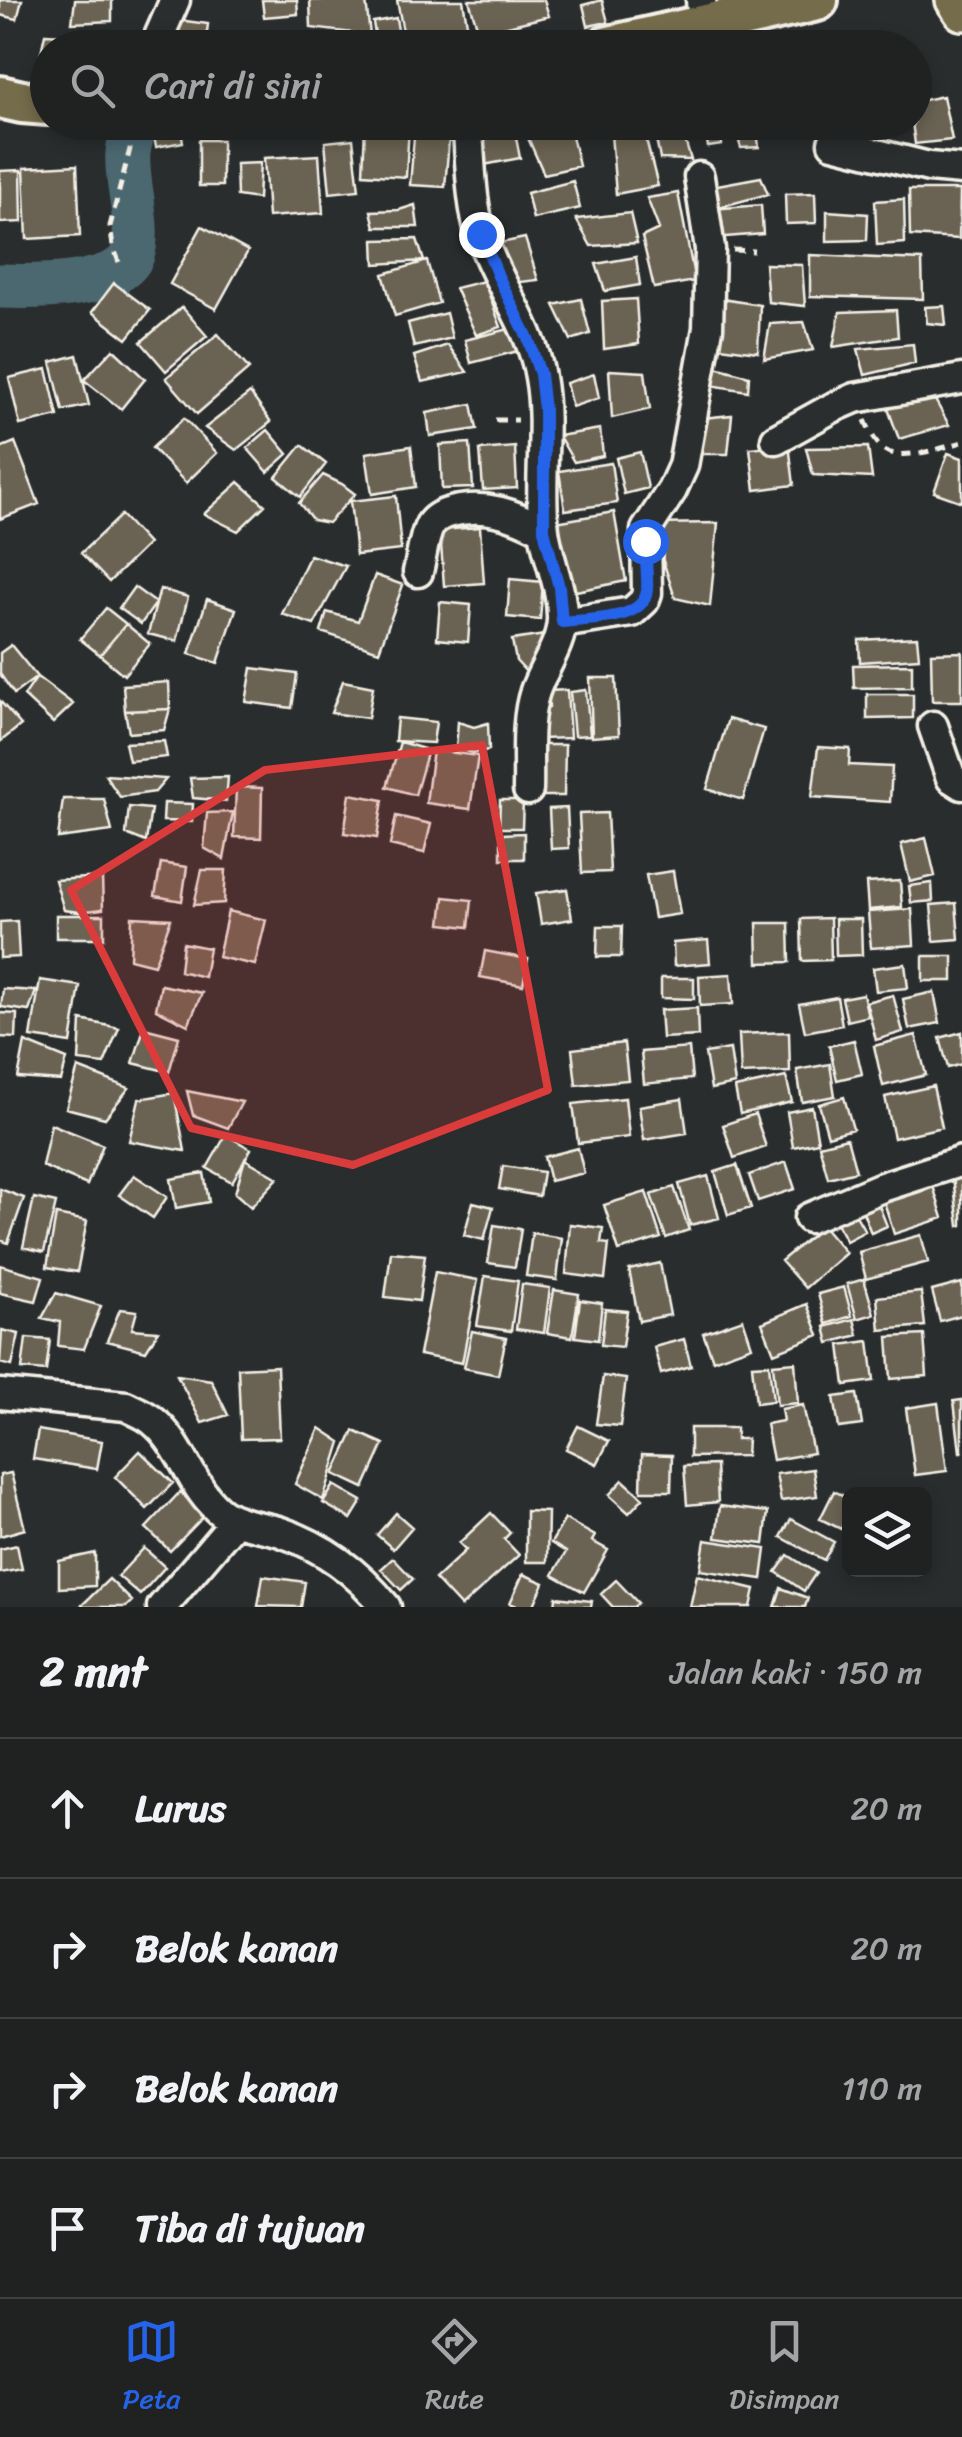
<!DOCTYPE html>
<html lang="id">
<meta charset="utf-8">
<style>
body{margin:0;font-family:Sriracha,sans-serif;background:#2d2f2f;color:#f1f3f6}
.controls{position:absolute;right:30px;bottom:30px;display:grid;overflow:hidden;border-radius:15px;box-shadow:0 5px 15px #0003}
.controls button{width:90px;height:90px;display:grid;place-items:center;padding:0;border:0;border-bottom:2px solid #3d3f40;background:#202222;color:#f1f3f6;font:50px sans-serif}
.stop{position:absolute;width:30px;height:30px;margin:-22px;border:8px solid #2563eb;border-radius:50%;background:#fff}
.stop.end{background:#2563eb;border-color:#fff;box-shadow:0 2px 10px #0008}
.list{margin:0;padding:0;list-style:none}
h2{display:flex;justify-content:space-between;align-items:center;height:130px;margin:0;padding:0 40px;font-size:42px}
h2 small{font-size:32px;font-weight:400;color:#a2a4a5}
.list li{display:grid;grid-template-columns:65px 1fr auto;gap:30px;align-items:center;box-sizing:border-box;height:140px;padding:0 40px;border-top:2px solid #3d3f40}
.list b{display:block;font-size:38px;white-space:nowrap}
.list em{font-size:32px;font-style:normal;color:#a2a4a5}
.icon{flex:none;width:55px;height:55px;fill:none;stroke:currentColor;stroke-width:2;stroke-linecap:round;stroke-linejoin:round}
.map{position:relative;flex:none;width:962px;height:1607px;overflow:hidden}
.search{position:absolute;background:#202222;box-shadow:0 5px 15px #0003;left:30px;right:30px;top:30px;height:110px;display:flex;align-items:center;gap:25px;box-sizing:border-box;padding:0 35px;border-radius:55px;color:#a2a4a5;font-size:38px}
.sheet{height:690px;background:#202222}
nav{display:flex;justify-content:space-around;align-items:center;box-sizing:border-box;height:140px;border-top:2px solid #3d3f40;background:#202222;font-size:28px;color:#a2a4a5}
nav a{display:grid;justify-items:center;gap:5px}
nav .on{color:#2563eb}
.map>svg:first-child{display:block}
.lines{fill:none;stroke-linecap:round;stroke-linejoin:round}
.river{stroke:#4c686f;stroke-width:45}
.building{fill:#6b6353;stroke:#f4f1e8;stroke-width:2.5}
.minor-casing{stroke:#f4f1e8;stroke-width:35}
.major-casing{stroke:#f4f1e8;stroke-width:42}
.highway-casing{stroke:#f4f1e8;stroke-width:48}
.path{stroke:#f4f1e8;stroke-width:5;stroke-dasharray:10 8;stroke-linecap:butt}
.minor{stroke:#2a2d2e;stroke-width:28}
.major{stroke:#746c4b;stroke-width:35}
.highway{stroke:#746c4b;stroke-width:40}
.route{stroke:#2563eb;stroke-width:12}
.marked{fill:#d93c3b;fill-opacity:0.2;stroke:#d93c3b;stroke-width:8;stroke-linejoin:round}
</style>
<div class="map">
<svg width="962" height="1607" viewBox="0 0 962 1607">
<rect width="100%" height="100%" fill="#2a2d2e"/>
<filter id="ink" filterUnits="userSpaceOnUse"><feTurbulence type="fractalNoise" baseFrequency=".01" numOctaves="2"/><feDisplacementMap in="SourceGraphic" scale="20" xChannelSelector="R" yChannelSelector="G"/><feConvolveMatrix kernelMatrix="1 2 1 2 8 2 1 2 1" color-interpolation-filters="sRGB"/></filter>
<g filter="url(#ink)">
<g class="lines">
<path class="river" d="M0,286C30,287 119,289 132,255C142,227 125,182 128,153C129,143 133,132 135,122"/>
</g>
<path class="building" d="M0,0H22L17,19L0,15Z
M75,0H112V21L72,23Z
M262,0H297L298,14L264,17Z
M310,0L366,1L370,35L311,28Z
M397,0H463L470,42L439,48H406Z
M469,0H544L549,16L479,33Z
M602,0L608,22L588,26L583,5Z
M396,18L401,48H377L373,22Z
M178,20L208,24L205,48H175Z
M45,34L102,37L98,48H48V59L40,57Z
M943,96L952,140L915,144L912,122H914V102Z
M475,122H513L520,158L484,165Z
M704,122H719L722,145L708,147Z
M733,122H756L759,147L741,148Z
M365,124L409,126L406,177L363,174Z
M642,124L658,186L616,194L611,134Z
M415,125L450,128L445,187L410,185Z
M570,127L579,166L544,174L528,138Z
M681,128L691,160L660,159L654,129Z
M181,131L183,142L156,147L154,136Z
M353,139L359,190L330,193L325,142Z
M199,140H222V186H199Z
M319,155L323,213L268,217L264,158Z
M260,163L258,199L237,196L236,164Z
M77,165L80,236L27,239L24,168Z
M21,170L22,222L0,223V171Z
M761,177L768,194L716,208L712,186Z
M573,181L580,208L533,219L527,193Z
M909,190H960L959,239L910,236Z
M678,193L695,281L654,288L642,237L659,229L647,198Z
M815,193L816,223L786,224L785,194Z
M904,199L905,243L877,245L875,201Z
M415,205L418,227H375L371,211L399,210Z
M761,205L763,234L713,238L711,209Z
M827,211L868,214L867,240L827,241Z
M630,213L637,243L591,246L576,219Z
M202,226L248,251L216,309L170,284Z
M525,238L538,280L512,283L496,244Z
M417,239L424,261L375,264L374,240Z
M810,255L922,260L923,299L810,296Z
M636,257L640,285L605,291L596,264Z
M427,261L439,303L395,316L383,274Z
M765,264L802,265L805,306L768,302Z
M484,281L501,327L476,335L455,288Z
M114,283L150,310L127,339L92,312Z
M581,299L590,334L571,340L554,305Z
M636,299L639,344L604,349L602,301Z
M722,299L760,305L758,352L720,347Z
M944,306L946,325L927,323L925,307Z
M182,307L207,336L166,371L141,342Z
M896,310L898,337L833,347L840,312Z
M446,313L452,338L414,347L408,323Z
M804,322L813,350L764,359L770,324Z
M513,328L518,351L471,363L465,340Z
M218,334L249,369L197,414L166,378Z
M913,344L915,363L865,375L858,349Z
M448,345L467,372L422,382L414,356Z
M113,349L145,379L121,409L84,380Z
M77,355L89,405L63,411L51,362Z
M712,366L749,376L748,391L710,385Z
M47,369L58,416L20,425L9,378Z
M609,370L645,372L650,409L612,418Z
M594,374L599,398L572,407L566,383Z
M930,391L949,425L899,439L883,395Z
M250,393L271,422L236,450L205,428Z
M472,404L477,429L430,436L427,413Z
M732,415L728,454H692L693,419Z
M184,418L217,453L186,483L152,448Z
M600,429L603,456L574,462L559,436Z
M268,430L288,454L268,472L247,448Z
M15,442L39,504L0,519V448Z
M470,443L473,488L442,489L440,445Z
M789,444L794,485L755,490L750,448Z
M302,445L326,464L300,497L276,477Z
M411,446L416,487L372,494L366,453Z
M515,447L517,488L483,490L480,450Z
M868,447L872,478L813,475L806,448Z
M640,452L648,488L624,494L616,458Z
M948,453L962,458V502L934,492Z
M611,463L617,503L565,510L559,471Z
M323,475L342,484L355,494L328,523L313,520L299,503Z
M239,482L265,505L238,531L204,514Z
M396,496L401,550L356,555L350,501Z
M614,512L626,581L571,592L550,523Z
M121,515L148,544L109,582L81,553Z
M718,523L710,606L675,598L651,524Z
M480,527L484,583L444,586L440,530Z
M310,555L346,566L314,625L282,614Z
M375,575L403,585L379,651L321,632L327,612L358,621Z
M510,579L543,582L540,620L507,617Z
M134,587L156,603L141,624L119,608Z
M160,589L188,597L177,641L148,634Z
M207,599L236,609L218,663L189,654Z
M440,602L471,605L468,642L437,639Z
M106,608L126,624L100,655L80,639Z
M126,624L150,644L124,675L100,655Z
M545,635L550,654L529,675L516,661L512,640Z
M917,637L919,658L860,662L859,640Z
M11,645L37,677L14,694L0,674V653Z
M962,652V701H932L931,653Z
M912,664V687L854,688L853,665Z
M252,668L297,674L292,708L246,702Z
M37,677L73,704L53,723L24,696Z
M590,678H616L619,735L592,737Z
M343,681L373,687L368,718L331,713Z
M169,682L170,709L125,711L123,685Z
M567,690L570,738L540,739L538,708L549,707L548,691Z
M586,690L590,735L574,736L570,692Z
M867,694H913V718L867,719Z
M0,701L21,725L0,742Z
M170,709L164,730L129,733L125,711Z
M397,718L436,722L433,743L395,741Z
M728,719L764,729L743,800L707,789Z
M458,722L474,727L488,723L489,750L473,753L456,748Z
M164,741L167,757L129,761L125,743Z
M400,742L428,750L415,795L387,787Z
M537,745H565L564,796H537Z
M818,747L850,749L849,765L892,767L890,802L812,797Z
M433,750L478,756L470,809L426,803Z
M105,775L166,779L155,792L120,797Z
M228,777L226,801L193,798L190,778Z
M236,787L262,788L261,838L234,837Z
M350,794L383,800L377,838L344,833Z
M63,799H104L112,831L58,838Z
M500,800H523L522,828H499Z
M164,803L193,804L192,822L163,821Z
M129,807L151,809L146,842L126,834Z
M567,808L569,848L551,849L549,809Z
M233,812L224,859L204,848L207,813Z
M607,813L610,872L582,873L579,814Z
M396,816L431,824L424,853L390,845Z
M524,833V859H501V834Z
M926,838L935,876L910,882L901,844Z
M161,863L187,867L182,901L155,896Z
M202,870H226L224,903L194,905Z
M673,871L680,914L654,918L646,875Z
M102,877L103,909L79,912L64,910L55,880Z
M900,881L902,907L868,910L866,883Z
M932,883L933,901L911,903L909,886Z
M567,889L572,919L541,924L536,893Z
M444,897L472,900L469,927L441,924Z
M956,903L959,939L934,941L931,905Z
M912,909L914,945L871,948L868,912Z
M228,911L266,920L255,965L218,957Z
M56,915H104V938H56Z
M132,917L171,919L154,965L130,959Z
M830,918L831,960L802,961L801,919Z
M835,919H861L862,955L836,956Z
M17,921L19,957L0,958V922Z
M757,923H789L790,962L758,963Z
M598,926H622L621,957H597Z
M708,940L710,963L674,966L673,943Z
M183,943L209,948L204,977L180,971Z
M485,951L528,959L523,985L480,977Z
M923,956H953V981H923Z
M905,964L908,988L876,991L873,968Z
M731,974L733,1004L700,1006L699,976Z
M661,978H694V999L661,998Z
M40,980L80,986L71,1043L31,1037Z
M161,985L202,993L188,1025L156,1009Z
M3,989L36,991L29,1011L1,1007Z
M934,992L940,1023L909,1029L903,999Z
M863,994L868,1016L847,1021L842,998Z
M893,995L903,1032L876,1040L866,1002Z
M837,997L842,1025L805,1032L799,1004Z
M697,1008L698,1036L662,1038L660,1010Z
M0,1013L17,1014L16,1038L0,1037Z
M81,1020L119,1028L104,1064L79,1061Z
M144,1028L179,1037L169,1072L133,1063Z
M789,1032L790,1072L741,1074L739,1034Z
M962,1032V1064L948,1068L940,1038Z
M916,1035L926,1075L883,1086L874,1046Z
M854,1040L862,1074L837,1080L829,1046Z
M25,1042L67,1059L61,1081L18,1078Z
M624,1043L628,1080L576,1085L572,1049Z
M689,1048L692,1079L644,1084L641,1052Z
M730,1049L735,1084L711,1089L705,1053Z
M830,1064L835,1096L802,1102L797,1070Z
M78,1068L129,1088L105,1118L66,1108Z
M786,1077L792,1102L740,1114L735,1088Z
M933,1086L942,1127L894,1138L885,1097Z
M187,1091L242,1102L228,1128L193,1115Z
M174,1093L185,1151L129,1141L139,1099Z
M844,1097L853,1129L828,1136L819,1104Z
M625,1098L629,1137L578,1143L573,1104Z
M682,1099L687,1133L644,1140L639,1106Z
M812,1107L818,1142L793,1147L787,1112Z
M755,1114L766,1147L734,1158L723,1125Z
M51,1124L103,1145L87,1185L42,1166Z
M226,1135L251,1149L232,1182L207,1168Z
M847,1138L856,1171L828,1178L819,1145Z
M578,1148L584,1173L550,1181L544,1157Z
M245,1159L278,1178L251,1207L235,1193Z
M786,1162L795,1189L758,1201L749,1175Z
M737,1165L751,1208L728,1215L715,1172Z
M503,1166L543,1172L539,1196L499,1189Z
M204,1173L209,1202L176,1208L171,1179Z
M929,1173L943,1218L894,1234L880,1189Z
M134,1175L167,1197L153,1218L119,1195Z
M708,1176L719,1218L690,1225L679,1184Z
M962,1176V1225L959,1226L953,1177Z
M674,1187L689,1230L666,1238L651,1195Z
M0,1189L24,1198L8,1243L0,1240Z
M646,1192L661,1238L619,1251L604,1205Z
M34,1198L56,1203L44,1252L23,1247Z
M876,1198L887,1226L871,1233L860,1204Z
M473,1202L493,1207L484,1240L464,1235Z
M850,1205L865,1231L846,1241L832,1215Z
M56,1215L87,1221L77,1272L47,1267Z
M570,1224L603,1228L601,1243L609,1244L605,1279L566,1274Z
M494,1225L521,1229L515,1267L488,1263Z
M823,1226L846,1253L805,1288L781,1261Z
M532,1233L562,1238L557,1280L526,1276Z
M921,1235L928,1262L866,1279L859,1252Z
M391,1252L425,1255L419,1301L385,1297Z
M660,1263L670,1315L639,1321L629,1270Z
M0,1265L43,1277L36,1301L0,1293Z
M435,1272L478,1280L462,1363L419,1355Z
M485,1276L518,1281L511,1331L477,1326Z
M864,1279L874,1314L857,1319L847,1284Z
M962,1283V1315L940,1321L932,1291Z
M522,1284L550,1288L544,1333L516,1329Z
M844,1287L852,1316L826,1324L818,1294Z
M554,1290L579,1294L572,1337L547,1333Z
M921,1292L925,1326L880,1330L877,1297Z
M56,1293L101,1306L84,1349L58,1346L60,1322L42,1318Z
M580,1300L602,1303L598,1340L575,1337Z
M807,1304L819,1335L774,1353L762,1323Z
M120,1309L137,1311L132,1329L158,1331L146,1351L107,1341Z
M605,1309L627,1311L622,1347L601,1345Z
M743,1319L752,1346L713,1360L703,1333Z
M854,1319L858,1335L829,1343L825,1327Z
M2,1330L19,1334L12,1366L0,1363Z
M472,1331L506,1338L498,1375L464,1368Z
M924,1335L927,1376L891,1379L888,1337Z
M26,1338L50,1340L46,1371L22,1369Z
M684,1339L691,1366L661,1374L654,1347Z
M869,1341L874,1381L845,1385L840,1345Z
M795,1362L798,1403L777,1405L773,1364Z
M769,1364L773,1401L756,1403L752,1365Z
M277,1366L280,1438L241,1439L238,1368Z
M177,1375L211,1380L228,1415L202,1423Z
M603,1376L626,1379L620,1426L596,1424Z
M857,1394L862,1425L839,1428L834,1397Z
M962,1400V1452H960L954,1401Z
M938,1403L947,1471L915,1475L906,1408Z
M803,1405L813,1453L773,1460L766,1424L783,1421L781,1409Z
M578,1426L609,1441L597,1464L566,1449Z
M320,1428L341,1442L323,1500L295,1484Z
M690,1428H736V1439H747L746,1456L690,1457Z
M38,1430L102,1441L97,1469L33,1459Z
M354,1431L384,1444L364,1488L334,1474Z
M140,1451L173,1483L147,1509L115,1477Z
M642,1454L672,1455L671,1491H641Z
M716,1465L718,1502L687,1505L684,1466Z
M813,1469L817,1496L781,1501L776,1474Z
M11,1473L25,1529L0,1536V1475Z
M623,1480L643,1498L629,1513L609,1495Z
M334,1485L362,1501L351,1519L323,1503Z
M834,1491L850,1499V1512L841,1529L820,1519Z
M180,1492L205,1515L170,1551L146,1528Z
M720,1506L768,1512L764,1544L716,1538Z
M526,1511L548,1512L547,1562H526Z
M396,1513L412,1527L393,1549L377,1535Z
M491,1513L510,1533L504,1539L519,1555L461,1607L435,1579L466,1550L459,1543Z
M565,1519L595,1536L592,1541L608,1550L584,1592L553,1575L566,1552L551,1543Z
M791,1519L834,1542L824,1560L781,1537Z
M705,1540L766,1549L762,1579L700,1570Z
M17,1545L22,1569L0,1573V1549Z
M144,1548L165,1567L140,1595L118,1576Z
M95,1553V1586L59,1588V1561Z
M788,1555L816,1573L804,1591L776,1572Z
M393,1558L413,1579L401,1590L381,1569Z
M523,1574L544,1583L533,1607H519L510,1603Z
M697,1575L755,1589L751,1607H690Z
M263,1576L305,1582L301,1607L258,1606Z
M109,1579L132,1601L126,1607H80Z
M616,1580L638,1603L634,1607H613L601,1594Z
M781,1588L808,1598L805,1607H775Z
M556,1597L592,1601L591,1607H555Z"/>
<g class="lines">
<defs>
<path id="minor" d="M701,0L703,25
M154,48L175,0
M467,122C471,160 470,200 481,236C497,284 532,327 540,377C549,427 538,479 544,530C548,561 563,588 562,620C561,645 543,668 535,691C525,721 529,758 528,790
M833,143L929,167L962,170
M776,439L832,408L855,398L962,379
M418,572C422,557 423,538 430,525C435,517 443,514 451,512C485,503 514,514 544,530
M562,623L632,612L644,601L647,593L646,530L672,490L683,466L708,328L710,249L699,177
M933,726L951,778L962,785
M809,1218L882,1187L962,1161
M0,1394L126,1406C135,1411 145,1414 153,1421C183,1445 191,1490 222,1513C239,1525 262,1526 281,1532C324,1547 358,1572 386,1607
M162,1607L236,1520"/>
<path id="major" d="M954,0L962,12"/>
<path id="highway" d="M605,48L817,0
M0,97L22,102L48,104"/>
</defs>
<use href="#minor" class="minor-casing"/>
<use href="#major" class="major-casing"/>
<use href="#highway" class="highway-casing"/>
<path class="path" d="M733,250L754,251
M119,262L113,246L110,226L137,122
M495,420H518
M865,420C869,429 874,441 882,448C896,463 944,448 962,442"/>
<use href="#minor" class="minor"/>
<use href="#major" class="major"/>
<use href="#highway" class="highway"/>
</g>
</g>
<g class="lines" filter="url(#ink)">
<path class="route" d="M481,234L498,276L528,338L540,374L544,410V530L559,587L562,622C586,619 644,622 647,590C648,575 645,557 645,541"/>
</g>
<path class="marked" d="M482,745L548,1090L353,1165L191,1128L71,890L265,770Z"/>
</svg>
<div class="controls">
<button><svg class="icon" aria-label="layers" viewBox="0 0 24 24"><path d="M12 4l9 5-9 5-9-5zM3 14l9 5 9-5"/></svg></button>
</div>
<div class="stop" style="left:645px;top:541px"></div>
<div class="stop end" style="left:481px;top:234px"></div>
<div class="search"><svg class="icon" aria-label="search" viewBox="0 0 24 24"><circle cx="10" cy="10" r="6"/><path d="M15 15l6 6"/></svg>Cari di sini</div>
</div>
<section class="sheet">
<h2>2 mnt<small>Jalan kaki · 150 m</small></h2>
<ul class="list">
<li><svg class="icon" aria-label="ahead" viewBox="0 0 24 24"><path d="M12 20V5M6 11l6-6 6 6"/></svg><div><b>Lurus</b></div><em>20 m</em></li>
<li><svg class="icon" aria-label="right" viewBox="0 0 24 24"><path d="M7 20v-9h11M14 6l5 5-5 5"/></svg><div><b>Belok kanan</b></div><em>20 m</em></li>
<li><svg class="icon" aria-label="right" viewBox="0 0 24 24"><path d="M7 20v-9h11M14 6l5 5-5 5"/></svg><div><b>Belok kanan</b></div><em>110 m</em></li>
<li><svg class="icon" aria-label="arrive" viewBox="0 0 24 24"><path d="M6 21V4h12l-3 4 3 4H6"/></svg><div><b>Tiba di tujuan</b></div></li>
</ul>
</section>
<nav>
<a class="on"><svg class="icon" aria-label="map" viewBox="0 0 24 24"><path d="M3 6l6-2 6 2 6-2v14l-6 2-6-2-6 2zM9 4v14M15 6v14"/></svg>Peta</a>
<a><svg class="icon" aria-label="directions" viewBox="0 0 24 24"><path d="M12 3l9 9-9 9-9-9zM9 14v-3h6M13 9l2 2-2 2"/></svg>Rute</a>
<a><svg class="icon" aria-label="saved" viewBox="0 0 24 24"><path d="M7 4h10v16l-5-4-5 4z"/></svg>Disimpan</a>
</nav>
